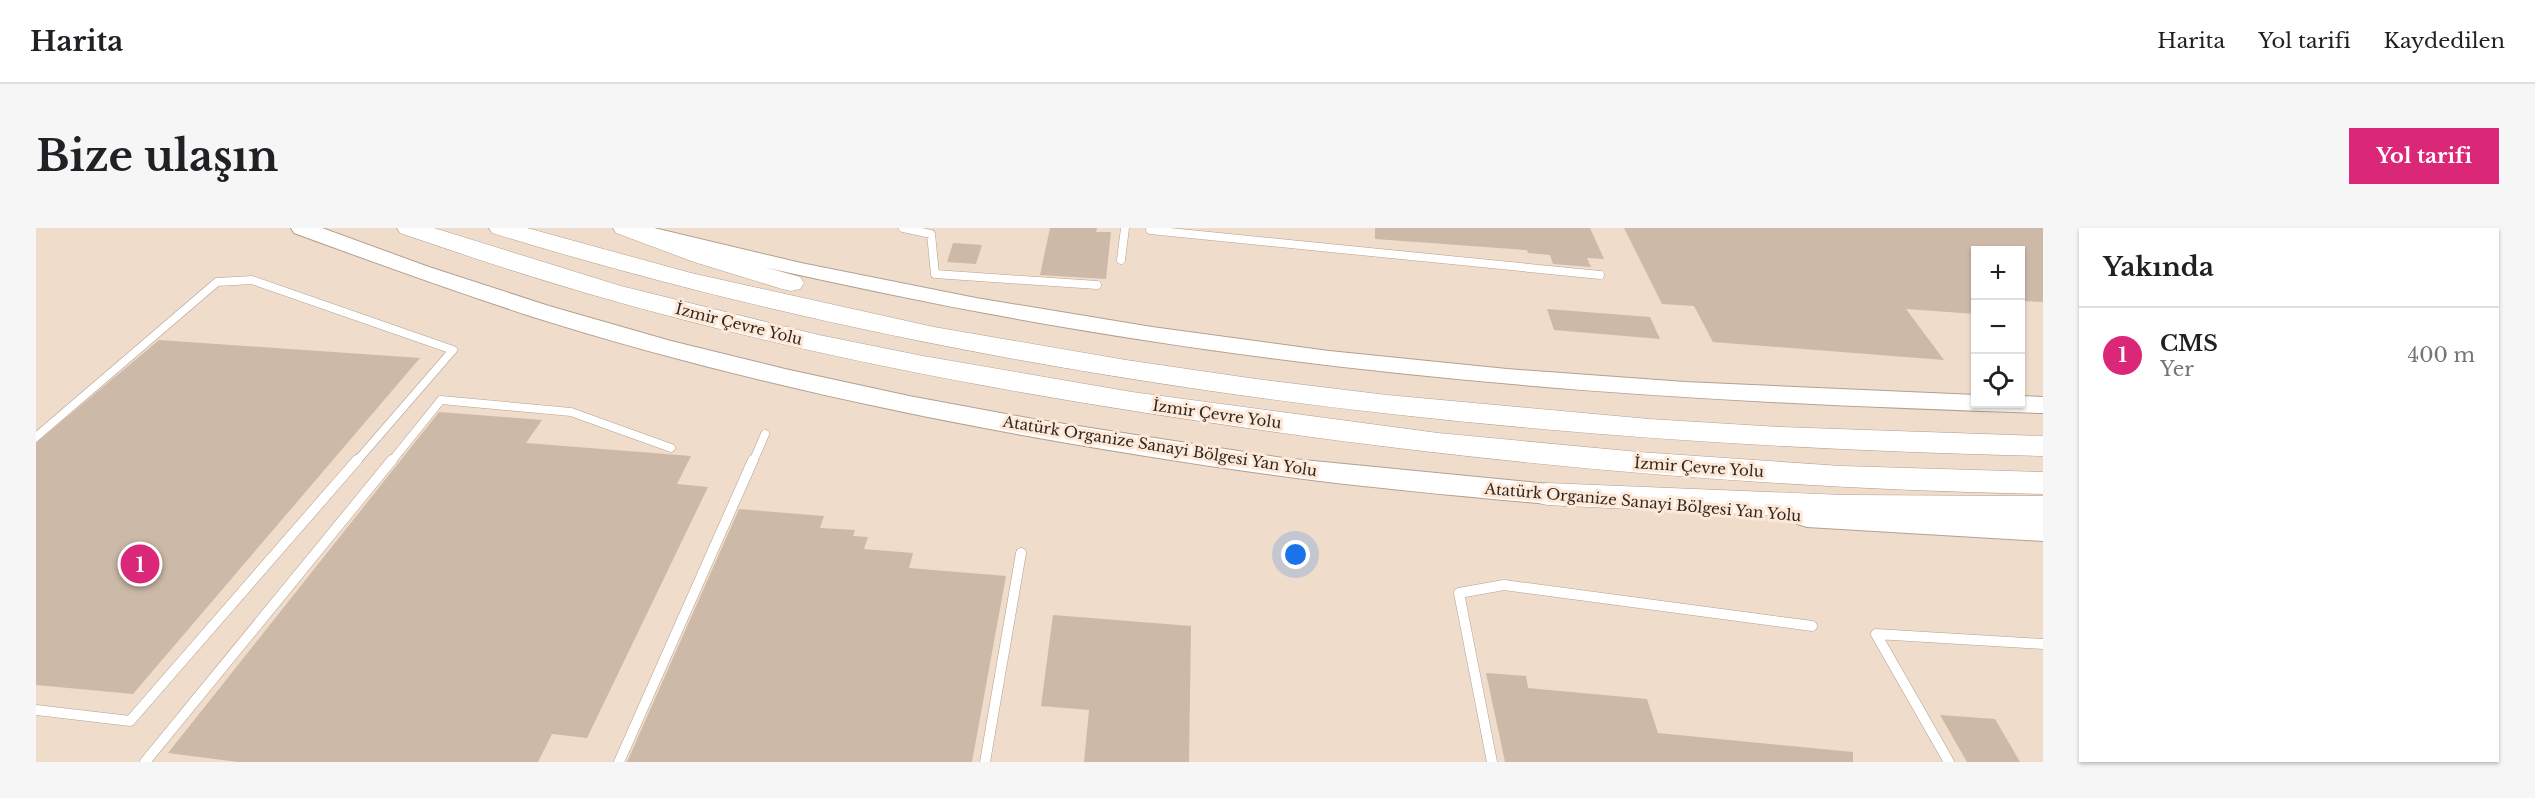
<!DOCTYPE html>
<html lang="tr">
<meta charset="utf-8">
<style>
body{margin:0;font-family:"Libre Baskerville",serif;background:#f6f6f6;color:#202124}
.controls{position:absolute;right:18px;top:18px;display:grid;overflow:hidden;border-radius:0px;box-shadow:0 2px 4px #0004}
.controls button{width:54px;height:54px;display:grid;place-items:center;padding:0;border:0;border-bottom:2px solid #e0e0e0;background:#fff;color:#202124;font:30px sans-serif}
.you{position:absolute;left:1260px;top:327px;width:21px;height:21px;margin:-15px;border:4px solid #fff;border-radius:50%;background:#1a73e8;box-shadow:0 0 0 9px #1a73e833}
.badge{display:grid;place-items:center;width:39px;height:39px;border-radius:50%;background:#db2777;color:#fff;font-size:20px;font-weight:700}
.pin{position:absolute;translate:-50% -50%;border:3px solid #fff;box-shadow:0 2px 6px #0006}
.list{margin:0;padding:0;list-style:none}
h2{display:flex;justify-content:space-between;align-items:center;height:78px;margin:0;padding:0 24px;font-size:26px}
h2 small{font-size:20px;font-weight:400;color:#757577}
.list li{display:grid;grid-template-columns:39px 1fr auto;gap:18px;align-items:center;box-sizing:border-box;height:96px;padding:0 24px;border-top:2px solid #e0e0e0}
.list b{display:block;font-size:22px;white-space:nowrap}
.list p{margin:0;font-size:20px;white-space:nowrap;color:#757577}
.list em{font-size:20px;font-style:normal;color:#757577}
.icon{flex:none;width:33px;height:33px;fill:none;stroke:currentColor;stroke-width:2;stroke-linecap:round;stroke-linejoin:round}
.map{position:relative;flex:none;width:2007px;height:534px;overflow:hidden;border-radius:0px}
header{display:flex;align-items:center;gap:36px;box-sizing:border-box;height:84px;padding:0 30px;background:#fff;border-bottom:2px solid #e0e0e0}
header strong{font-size:28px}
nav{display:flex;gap:33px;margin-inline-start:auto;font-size:21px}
.intro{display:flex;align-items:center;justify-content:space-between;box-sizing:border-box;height:144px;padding:0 36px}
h1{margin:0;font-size:42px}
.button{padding:15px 27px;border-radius:0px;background:#db2777;color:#fff;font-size:21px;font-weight:700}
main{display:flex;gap:36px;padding:0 36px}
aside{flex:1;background:#fff;border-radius:0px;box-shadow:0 2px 4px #0004}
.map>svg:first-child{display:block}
.building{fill:#ccb9a8}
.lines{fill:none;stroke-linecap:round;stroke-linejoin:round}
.service-far1-casing{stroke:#b3a090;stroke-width:9}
.service-casing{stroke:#b3a090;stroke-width:11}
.primary-casing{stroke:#b3a090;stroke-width:2}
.motorway-casing{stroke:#b3a090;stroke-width:1}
.service-far1{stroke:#fff;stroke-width:8}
.service{stroke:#fff;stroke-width:10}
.primary{fill:#fff;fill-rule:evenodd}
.motorway{fill:#fff;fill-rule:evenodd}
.labels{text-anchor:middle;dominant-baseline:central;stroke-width:6;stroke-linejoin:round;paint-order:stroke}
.street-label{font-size:15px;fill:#302922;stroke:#fee9d8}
</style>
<header>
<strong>Harita</strong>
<nav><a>Harita</a><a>Yol tarifi</a><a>Kaydedilen</a></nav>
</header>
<div class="intro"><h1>Bize ulaşın</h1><a class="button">Yol tarifi</a></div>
<main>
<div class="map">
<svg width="2007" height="534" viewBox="0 0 2007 534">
<rect width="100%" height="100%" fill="#f0dccb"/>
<path class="building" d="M1014,0H1061L1060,4H1075L1070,51L1004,47Z
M1339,0H1554L1568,31L1551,30L1555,39L1517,36L1514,27L1492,25L1491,22L1339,11Z
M1588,0H2007V74L1984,73V22H1940V86L1870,81L1908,132L1677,114L1658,78L1626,76Z
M917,15L946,17L940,36L911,34Z
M1511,81L1614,89L1624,111L1518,102Z
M123,112L384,130L97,466L0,457V215Z
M403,184L506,192L490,215L655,228L641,256L672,259L551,510L516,506L502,534H202L132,525Z
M703,281L788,288L784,300L819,302L817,308L832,309L828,321L877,325L873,340L970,348L936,534H591Z
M1017,387L1155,398L1153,534H1048L1053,482L1005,478Z
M1450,445L1490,448L1492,460L1611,471L1622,505L1817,524V534H1469Z
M1904,487L1959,491L1984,534H1931Z"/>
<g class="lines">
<defs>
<path id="service-far1" d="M867,0L895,6L899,46L1061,57
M1115,0L1114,2L1564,47
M1085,32L1089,0
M0,209L181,54L216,52L417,122L320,234
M355,234L405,172L535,184L635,220
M717,234L729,206"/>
<path id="service" d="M0,482L94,493L321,232
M109,534L356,232
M583,534L717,232
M949,534L985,325
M1456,534L1423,365L1468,357L1776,398
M1913,534L1840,406L2007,416"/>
<path id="primary" d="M255,0H286L393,39L513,78L635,113L749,141L873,168L997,191L1247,230L1533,258L1543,261L1547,268L1543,275L1533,278C1437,269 1341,261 1245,248C992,213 738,165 494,88C415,62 337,34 258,5Z
M580,0H618L765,35L940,70L1116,99L1293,123L1471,141L1649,154L1940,167V176H1984V168L2007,169V185C1708,176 1410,159 1114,113C935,86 759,48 583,5Z
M1771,279L2007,291V313L1771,299L1761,296L1756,289L1761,282Z"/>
<path id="motorway" d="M361,0H398L585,58L783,107L887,128L1096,164L1402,205L1603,224L1805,238L2007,244V266C1752,261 1499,240 1246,205C1017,173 787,133 564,69C497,50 431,28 364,5Z
M453,0H491L655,45L898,99L1090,132L1220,151L1351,167L1613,191L1744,199L2007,208V228C1484,216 958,159 456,5Z
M577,0H612L676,24L764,49L768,55L764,61L755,63L746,61L658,34L580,5Z
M1511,255L1807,267L2007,268V292L1807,291L1511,277L1499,274L1495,266L1499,258Z"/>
</defs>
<use href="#service-far1" class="service-far1-casing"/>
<use href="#service" class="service-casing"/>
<use href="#primary" class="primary-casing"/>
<use href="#motorway" class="motorway-casing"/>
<use href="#service-far1" class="service-far1"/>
<use href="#service" class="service"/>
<use href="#primary" class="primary"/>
<use href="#motorway" class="motorway"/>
</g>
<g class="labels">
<g class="street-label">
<text transform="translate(703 96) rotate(14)">İzmir Çevre Yolu</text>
<text transform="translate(1181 186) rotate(8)">İzmir Çevre Yolu</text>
<text transform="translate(1124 218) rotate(9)">Atatürk Organize Sanayi Bölgesi Yan Yolu</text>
<text transform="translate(1663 239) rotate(4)">İzmir Çevre Yolu</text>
<text transform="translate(1607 274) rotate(5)">Atatürk Organize Sanayi Bölgesi Yan Yolu</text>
</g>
</g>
</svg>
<div class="controls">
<button>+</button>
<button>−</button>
<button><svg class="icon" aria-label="locate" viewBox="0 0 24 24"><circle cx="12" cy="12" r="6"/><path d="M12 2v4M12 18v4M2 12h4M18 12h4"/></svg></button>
</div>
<div class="you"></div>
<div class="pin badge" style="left:104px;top:336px">1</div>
</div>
<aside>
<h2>Yakında<small></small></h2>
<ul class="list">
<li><span class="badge">1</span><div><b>CMS</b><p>Yer</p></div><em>400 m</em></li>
</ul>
</aside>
</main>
